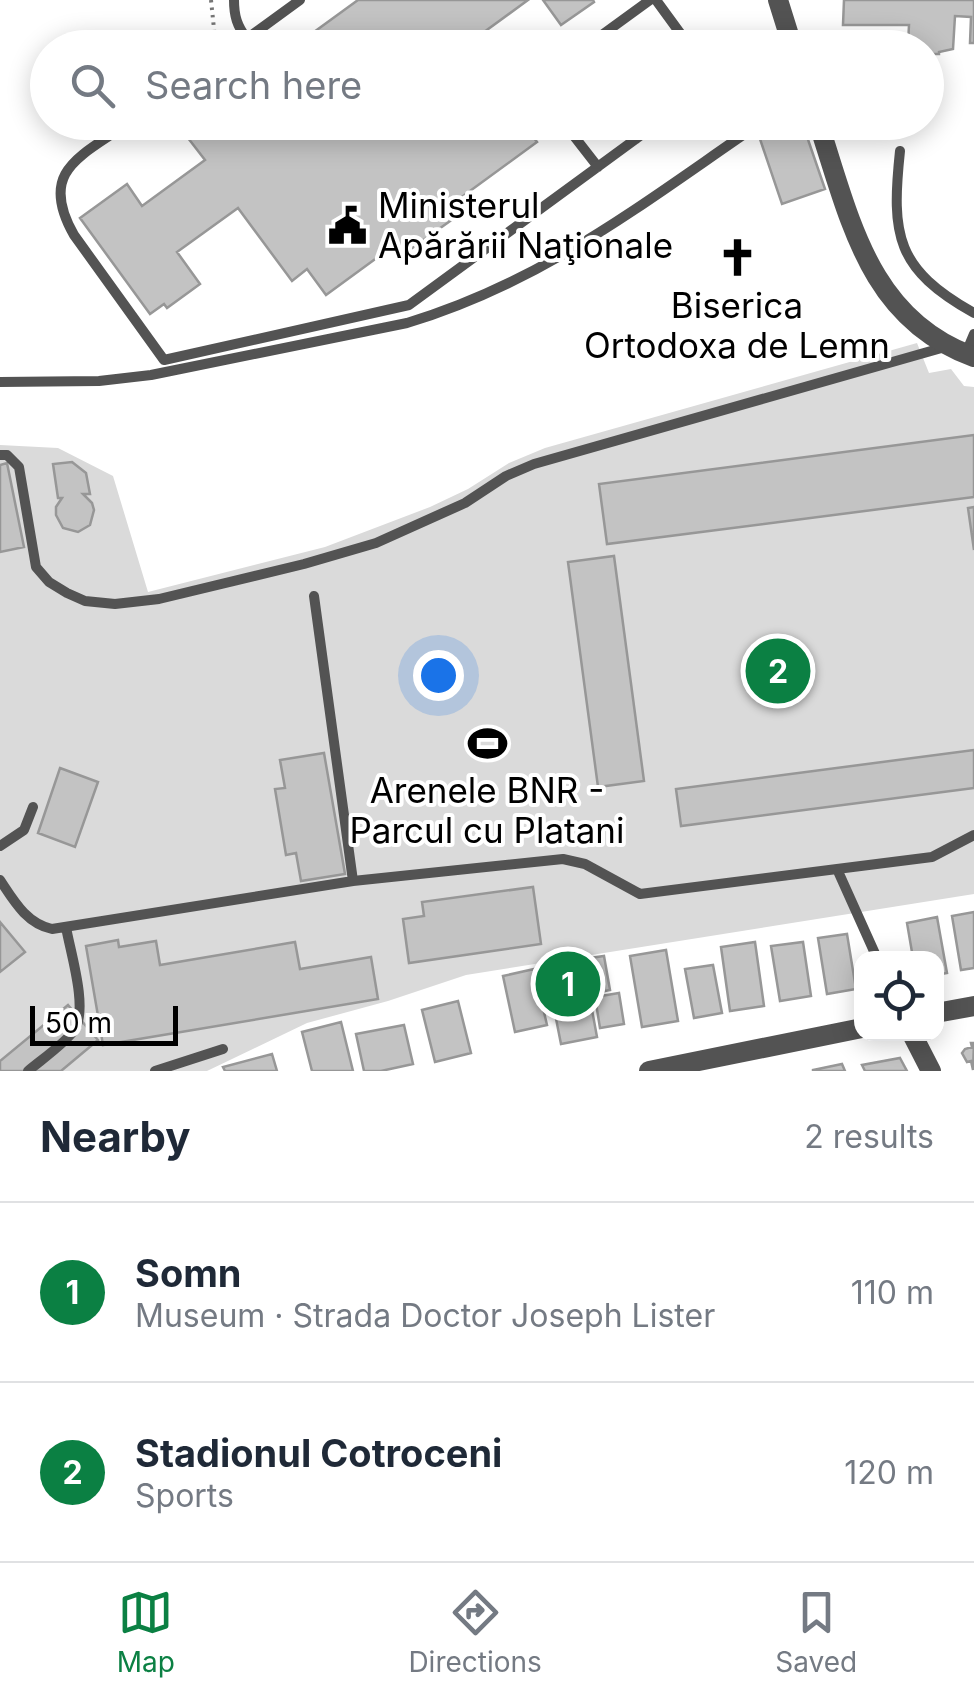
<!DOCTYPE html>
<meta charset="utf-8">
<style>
body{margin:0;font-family:Inter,sans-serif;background:#f6f6f7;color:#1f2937}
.controls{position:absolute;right:30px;bottom:30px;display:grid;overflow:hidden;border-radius:20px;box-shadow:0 5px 25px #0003}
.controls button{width:90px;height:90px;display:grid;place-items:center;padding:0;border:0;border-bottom:2px solid #e0e1e3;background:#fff;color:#1f2937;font:50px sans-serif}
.scale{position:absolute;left:30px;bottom:25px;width:148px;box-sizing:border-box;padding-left:10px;border:5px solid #000;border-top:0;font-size:28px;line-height:35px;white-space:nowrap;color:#000;-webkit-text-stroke:8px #fff;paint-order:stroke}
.you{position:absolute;left:438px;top:675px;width:35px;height:35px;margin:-25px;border:8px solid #fff;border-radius:50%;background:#1a73e8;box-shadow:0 0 0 15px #1a73e833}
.badge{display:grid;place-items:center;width:65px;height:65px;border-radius:50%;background:#0b8043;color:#fff;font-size:32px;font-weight:700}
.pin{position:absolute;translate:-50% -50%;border:5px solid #fff;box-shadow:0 2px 10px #0006}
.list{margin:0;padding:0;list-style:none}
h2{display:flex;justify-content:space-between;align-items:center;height:130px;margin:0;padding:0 40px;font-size:42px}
h2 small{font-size:32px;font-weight:400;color:#747a83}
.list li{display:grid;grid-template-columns:65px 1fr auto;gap:30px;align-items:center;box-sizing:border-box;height:180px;padding:0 40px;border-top:2px solid #e0e1e3}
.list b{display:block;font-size:38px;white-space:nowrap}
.list p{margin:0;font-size:32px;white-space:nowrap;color:#747a83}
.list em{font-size:32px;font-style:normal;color:#747a83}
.icon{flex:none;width:55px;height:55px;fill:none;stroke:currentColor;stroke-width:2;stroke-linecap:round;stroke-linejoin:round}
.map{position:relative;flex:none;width:974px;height:1071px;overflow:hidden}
.search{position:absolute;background:#fff;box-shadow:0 5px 25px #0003;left:30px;right:30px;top:30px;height:110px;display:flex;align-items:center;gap:25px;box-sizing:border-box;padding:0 35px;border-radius:55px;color:#747a83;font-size:38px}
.sheet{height:490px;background:#fff}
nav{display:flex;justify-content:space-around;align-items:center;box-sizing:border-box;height:140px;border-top:2px solid #e0e1e3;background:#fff;font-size:28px;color:#747a83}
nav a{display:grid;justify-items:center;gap:5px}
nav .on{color:#0b8043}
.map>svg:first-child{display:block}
.green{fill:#dadada}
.building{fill:#c3c3c3;stroke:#979797;stroke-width:2.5}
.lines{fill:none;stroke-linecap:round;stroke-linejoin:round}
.path{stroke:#757575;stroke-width:4;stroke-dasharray:2.5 5;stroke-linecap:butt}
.lane{stroke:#535353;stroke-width:10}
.street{stroke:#535353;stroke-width:20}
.labels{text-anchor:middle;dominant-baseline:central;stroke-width:8;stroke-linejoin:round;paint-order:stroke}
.poi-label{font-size:35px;fill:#000;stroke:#fff}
</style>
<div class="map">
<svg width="974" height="1071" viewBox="0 0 974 1071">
<rect width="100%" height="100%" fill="#fff"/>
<path class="green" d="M917,343L929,373L951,369L964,386L974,387V894L466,975L388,1001L307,1023L207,1071H0V445L58,448L113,476L148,592L325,547L430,507L468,489L509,463L545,448Z"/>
<path class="building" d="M358,0H528L480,35L490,48H292Z
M543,0H593L594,2L561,25Z
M844,0H974V43H970L971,17L955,16L953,49L939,52V54H926V48H911L908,44L909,25H843Z
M522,122L537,142L459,199L467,209L401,256L393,246L326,295L307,269L292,281L238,208L177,252L200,284L167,308L164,304L150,314L80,218L127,184L142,206L205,160L188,138L196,132L189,122Z
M803,125L825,189L782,204L760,139Z
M974,435V497L607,544L599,484Z
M72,462L86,473L90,494H83L92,503L94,510L90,525L78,532L63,528L56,515V507L62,498H58L53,464Z
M7,463L24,547L0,552V465Z
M974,507V550L968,508Z
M614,556L644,781L598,787L568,562Z
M974,750V788L681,826L676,789Z
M324,753L345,874L301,881L296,853L286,855L275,789L285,788L280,760Z
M60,768L98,782L75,847L38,833Z
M533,887L541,944L409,963L403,919L424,916L422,902Z
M974,912V968L961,970L952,916Z
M937,917L947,973L936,975V958H913L907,923Z
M0,922L25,952L0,972Z
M847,934L856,989L827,994L818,938Z
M118,940L119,947L156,941L160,965L295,942L300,969L371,957L378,999L103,1045L86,946Z
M755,942L764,1006L730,1011L721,947Z
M803,942L811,996L780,1001L771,946Z
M666,950L678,1021L642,1027L630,956Z
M604,956L610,990L590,994L583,959Z
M583,961L597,1037L561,1044L546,968Z
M713,965L722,1013L694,1018L685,969Z
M534,969L547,1025L515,1032L503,976Z
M619,993L624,1024L600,1028L595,997Z
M458,1001L471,1053L435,1062L422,1010Z
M68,1005L98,1040L61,1071H0V1061Z
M341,1022L353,1071H312L302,1032Z
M404,1025L413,1064L381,1071H364L356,1034Z
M971,1043H974L973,1070L971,1061L967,1062L962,1053L965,1049L972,1047Z
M272,1054L277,1071H225L223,1067Z
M900,1058L907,1071H865L862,1065Z
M842,1064L845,1071H813V1070Z"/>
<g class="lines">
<path class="path" d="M211,0L216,48"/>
<path class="lane" d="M234,0C234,16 237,26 247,39
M656,0L691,48
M234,48L300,0
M584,48L650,0
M771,48L789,34
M130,122C82,156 37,170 74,235L164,360L409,305L659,122
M563,122L598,167
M623,122L636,139
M900,151C891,236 896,269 974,313
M966,353L974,334
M0,382L99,381L151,375L407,323C546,281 644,202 762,122
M0,455H7L19,467L36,567L49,582L67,593L85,601L115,604L159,599L304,564L376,543L465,503L506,476L534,464L945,347
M314,596L353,881
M0,846L24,830L33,807
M837,869L932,857L974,835
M0,880C14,901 26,923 52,929L353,881L563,859L585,864L640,894L837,869L877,958
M28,1071C41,1060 67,1042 75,1029C88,1007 70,951 66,927
M155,1071L223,1049"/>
<path class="street" d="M778,0L793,48
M818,122C850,218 868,319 974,357
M936,1013L974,1006
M912,1034L931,1071
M649,1071L862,1028"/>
</g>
<defs>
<symbol id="civic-bare" viewBox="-9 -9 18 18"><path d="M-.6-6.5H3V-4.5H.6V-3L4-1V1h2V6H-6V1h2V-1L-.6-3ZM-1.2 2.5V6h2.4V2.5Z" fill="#000" stroke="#fff" stroke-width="2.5" paint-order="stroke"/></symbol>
<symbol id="church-bare" viewBox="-9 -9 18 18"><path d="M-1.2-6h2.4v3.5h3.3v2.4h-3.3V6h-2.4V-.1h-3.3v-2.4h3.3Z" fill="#000" stroke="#fff" stroke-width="2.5" paint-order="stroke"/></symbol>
<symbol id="stadium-bare" viewBox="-9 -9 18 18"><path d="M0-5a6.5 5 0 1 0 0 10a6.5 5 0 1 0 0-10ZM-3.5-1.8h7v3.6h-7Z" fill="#000" stroke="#fff" stroke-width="2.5" paint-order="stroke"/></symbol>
</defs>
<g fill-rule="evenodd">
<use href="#civic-bare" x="320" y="198" width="55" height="55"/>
<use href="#church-bare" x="710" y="230" width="55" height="55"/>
<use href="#stadium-bare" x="460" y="716" width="55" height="55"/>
</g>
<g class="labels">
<g class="poi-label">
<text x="378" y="205" text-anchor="start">Ministerul<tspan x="378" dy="40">Apărării Naţionale</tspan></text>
<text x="737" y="305">Biserica<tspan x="737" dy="40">Ortodoxa de Lemn</tspan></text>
<text x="487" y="790">Arenele BNR -<tspan x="487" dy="40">Parcul cu Platani</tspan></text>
</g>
</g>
</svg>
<div class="controls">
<button><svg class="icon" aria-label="locate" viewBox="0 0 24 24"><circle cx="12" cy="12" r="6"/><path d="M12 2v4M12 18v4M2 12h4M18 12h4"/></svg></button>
</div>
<div class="scale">50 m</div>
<div class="you"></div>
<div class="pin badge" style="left:568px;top:984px">1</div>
<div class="pin badge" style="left:778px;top:671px">2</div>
<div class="search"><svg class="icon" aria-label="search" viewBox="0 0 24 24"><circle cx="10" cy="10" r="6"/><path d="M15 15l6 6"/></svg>Search here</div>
</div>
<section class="sheet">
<h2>Nearby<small>2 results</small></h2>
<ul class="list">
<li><span class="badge">1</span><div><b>Somn</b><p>Museum · Strada Doctor Joseph Lister</p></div><em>110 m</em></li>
<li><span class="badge">2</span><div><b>Stadionul Cotroceni</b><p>Sports</p></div><em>120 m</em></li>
</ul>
</section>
<nav>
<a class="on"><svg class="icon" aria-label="map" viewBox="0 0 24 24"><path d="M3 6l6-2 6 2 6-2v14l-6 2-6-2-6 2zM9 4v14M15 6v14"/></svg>Map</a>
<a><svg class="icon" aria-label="directions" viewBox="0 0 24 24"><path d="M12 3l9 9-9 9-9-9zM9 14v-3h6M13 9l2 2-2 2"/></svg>Directions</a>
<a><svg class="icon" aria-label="saved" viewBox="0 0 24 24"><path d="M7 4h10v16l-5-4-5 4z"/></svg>Saved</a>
</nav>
